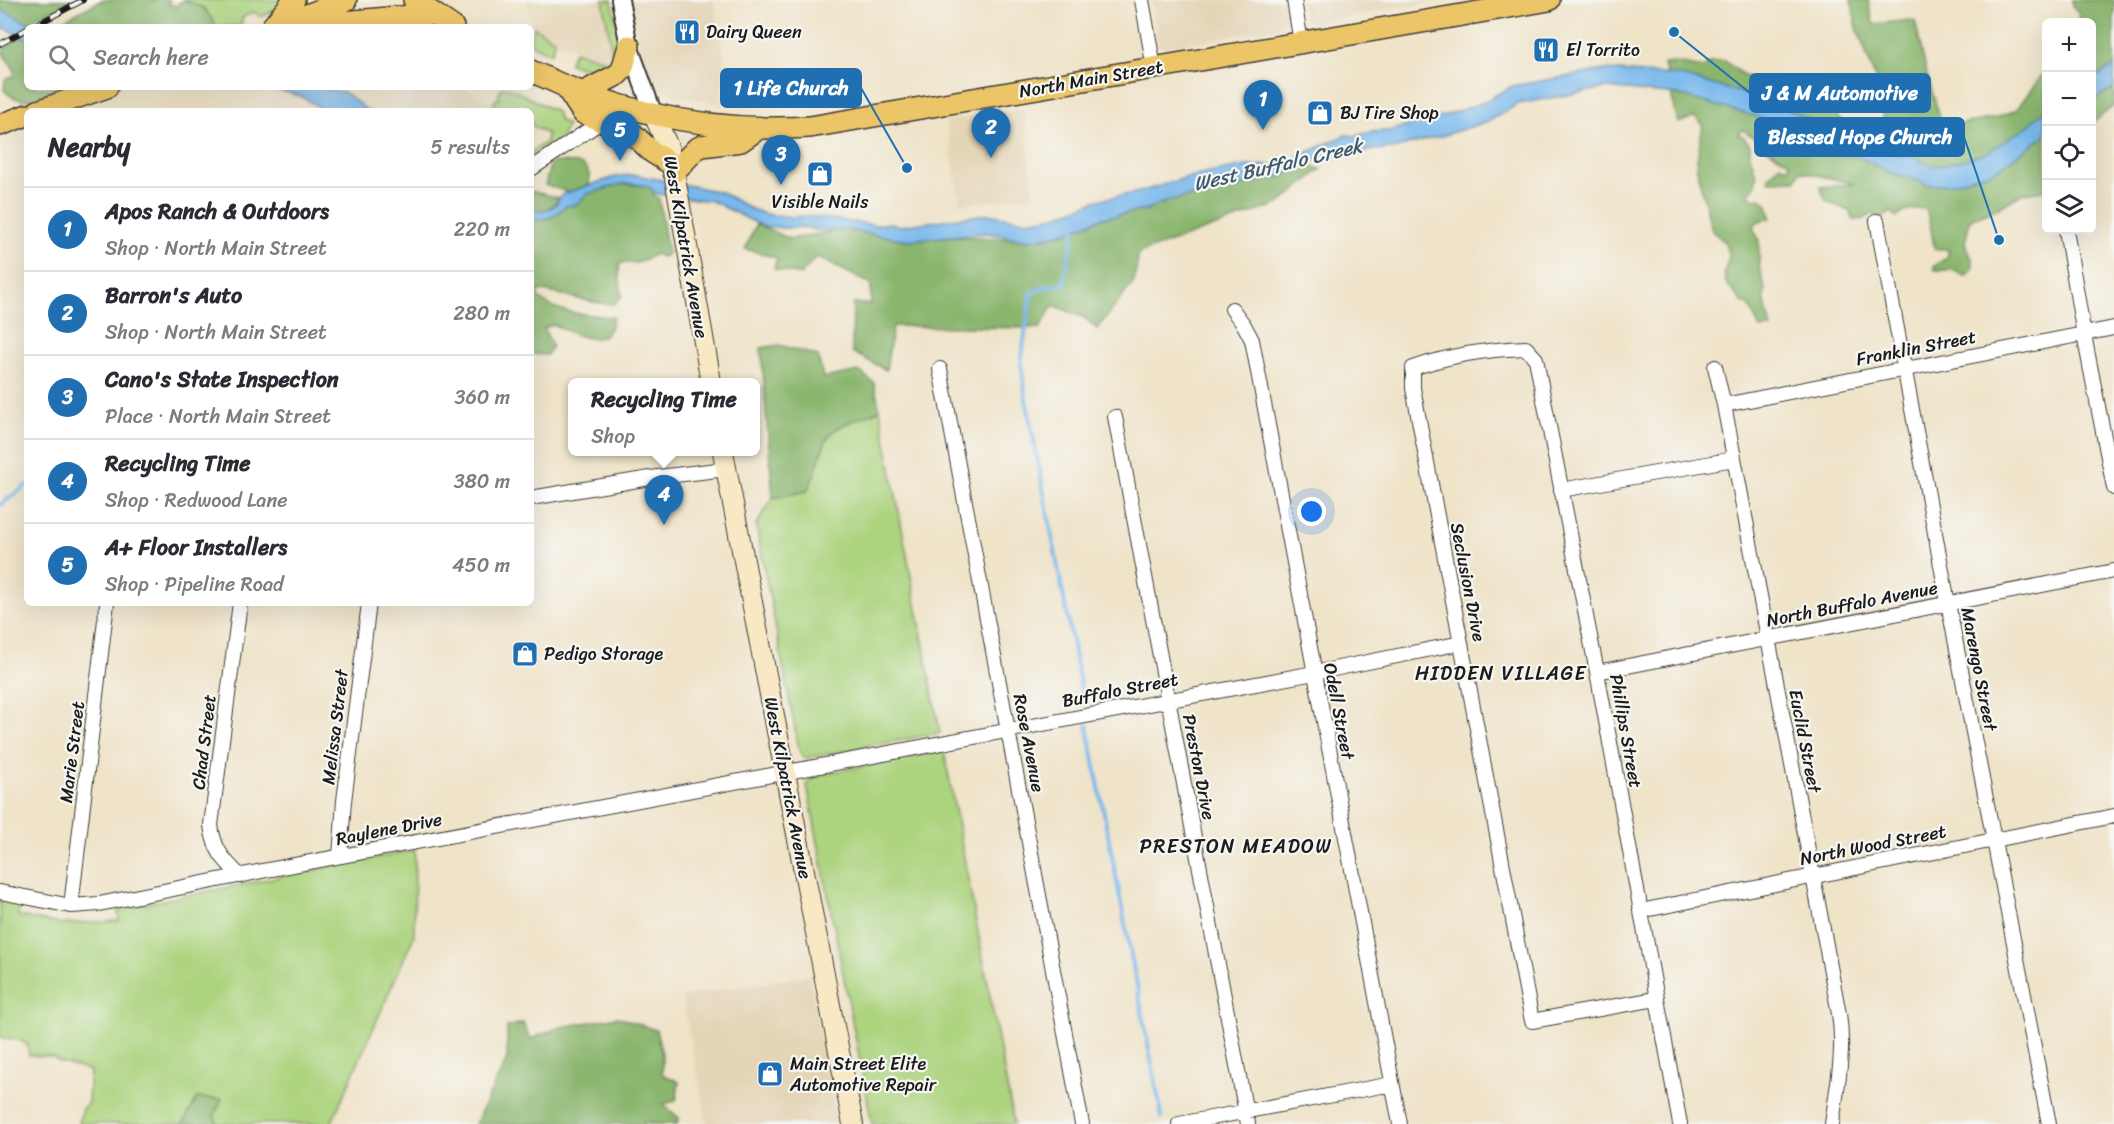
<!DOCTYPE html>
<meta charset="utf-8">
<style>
body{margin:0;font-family:Sriracha,sans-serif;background:#f2f2f3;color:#2b2b33}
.controls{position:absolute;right:18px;top:18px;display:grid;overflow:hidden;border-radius:9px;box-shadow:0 6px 24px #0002}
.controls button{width:54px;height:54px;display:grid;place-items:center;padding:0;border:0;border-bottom:2px solid #e1e1e2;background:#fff;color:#2b2b33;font:30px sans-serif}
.you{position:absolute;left:1312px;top:512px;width:21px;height:21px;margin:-15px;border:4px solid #fff;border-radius:50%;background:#1a73e8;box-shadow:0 0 0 9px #1a73e833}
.badge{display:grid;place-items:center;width:39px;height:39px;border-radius:50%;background:#1f6fb2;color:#fff;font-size:20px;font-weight:700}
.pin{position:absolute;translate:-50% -50px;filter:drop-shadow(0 2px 3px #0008)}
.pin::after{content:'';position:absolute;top:32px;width:21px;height:18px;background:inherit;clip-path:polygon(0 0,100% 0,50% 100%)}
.popup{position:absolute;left:568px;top:378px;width:192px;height:78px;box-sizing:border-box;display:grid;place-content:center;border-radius:9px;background:#fff;filter:drop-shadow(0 2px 4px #0005);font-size:20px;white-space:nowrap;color:#7c7c81}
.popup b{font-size:22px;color:#2b2b33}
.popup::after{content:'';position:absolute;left:50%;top:100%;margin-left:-12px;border:12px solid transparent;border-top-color:#fff}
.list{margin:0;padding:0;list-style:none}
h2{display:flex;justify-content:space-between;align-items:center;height:78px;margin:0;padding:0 24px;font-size:26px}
h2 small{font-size:20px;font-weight:400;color:#7c7c81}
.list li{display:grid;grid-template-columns:39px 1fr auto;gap:18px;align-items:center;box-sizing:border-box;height:84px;padding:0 24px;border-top:2px solid #e1e1e2}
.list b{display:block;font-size:22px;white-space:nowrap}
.list p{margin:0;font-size:20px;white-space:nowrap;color:#7c7c81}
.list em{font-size:20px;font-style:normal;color:#7c7c81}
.icon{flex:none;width:33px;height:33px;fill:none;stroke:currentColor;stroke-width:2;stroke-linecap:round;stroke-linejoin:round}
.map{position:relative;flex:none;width:2114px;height:1124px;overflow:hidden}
.search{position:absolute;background:#fff;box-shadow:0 6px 24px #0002;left:24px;top:24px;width:510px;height:66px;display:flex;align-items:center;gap:15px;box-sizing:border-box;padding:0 21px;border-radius:9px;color:#7c7c81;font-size:22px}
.panel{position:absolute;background:#fff;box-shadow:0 6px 24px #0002;left:24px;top:108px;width:510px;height:498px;border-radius:9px}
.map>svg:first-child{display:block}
.built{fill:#e4d5b7}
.green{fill:#acd37e;stroke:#64784d;stroke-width:1.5}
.forest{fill:#89b56d;stroke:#526844;stroke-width:1.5}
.water{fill:#78b8ec;stroke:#4a6a84;stroke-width:1.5}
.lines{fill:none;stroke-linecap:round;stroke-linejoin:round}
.stream{stroke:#78b8ec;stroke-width:4}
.minor-casing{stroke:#3c3a36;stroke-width:16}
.tertiary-casing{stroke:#3c3a36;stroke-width:20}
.secondary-casing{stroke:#3c3a36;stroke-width:22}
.primary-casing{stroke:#3c3a36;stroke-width:24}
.minor{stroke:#fff;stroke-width:14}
.tertiary{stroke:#fff;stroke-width:16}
.secondary{stroke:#f8e8c3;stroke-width:20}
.primary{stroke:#edc569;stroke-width:21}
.rail-casing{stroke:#1c1c1c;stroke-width:6}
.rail{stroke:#f6f6f2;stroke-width:4;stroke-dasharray:11;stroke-linecap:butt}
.labels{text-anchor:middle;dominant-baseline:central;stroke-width:4.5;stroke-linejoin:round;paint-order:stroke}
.poi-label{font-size:18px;fill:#1c1c1c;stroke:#f6f6f2;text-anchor:start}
.street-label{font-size:18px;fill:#1c1c1c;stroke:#f6f6f2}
.water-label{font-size:20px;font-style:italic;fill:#415a6f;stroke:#f6f6f2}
.neighbourhood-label{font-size:20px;letter-spacing:1.5px;fill:#1c1c1c;stroke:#f6f6f2}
.leader{fill:none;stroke:#1f6fb2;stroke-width:2}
.callout-dot{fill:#1f6fb2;stroke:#f6f6f2;stroke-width:2}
.callout{fill:#1f6fb2;stroke:#1f6fb2;stroke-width:2}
.callout-label{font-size:20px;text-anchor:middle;font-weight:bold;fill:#fff}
</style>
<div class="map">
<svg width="2114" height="1124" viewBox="0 0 2114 1124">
<rect width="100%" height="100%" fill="#f6f6f2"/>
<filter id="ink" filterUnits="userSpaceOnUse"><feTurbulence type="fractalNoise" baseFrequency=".0167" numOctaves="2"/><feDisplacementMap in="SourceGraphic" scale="12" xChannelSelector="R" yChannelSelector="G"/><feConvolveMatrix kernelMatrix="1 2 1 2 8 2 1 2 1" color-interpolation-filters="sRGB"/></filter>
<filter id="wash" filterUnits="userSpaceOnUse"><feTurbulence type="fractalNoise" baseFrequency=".008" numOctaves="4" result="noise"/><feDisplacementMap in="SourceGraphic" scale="24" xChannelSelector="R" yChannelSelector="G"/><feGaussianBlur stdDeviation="1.35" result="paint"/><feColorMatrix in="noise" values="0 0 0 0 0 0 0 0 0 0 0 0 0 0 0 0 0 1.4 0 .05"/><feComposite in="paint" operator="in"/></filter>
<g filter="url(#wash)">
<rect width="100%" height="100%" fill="#efe3c8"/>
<path class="built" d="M527,0H612L623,55L610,63L548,38L532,29Z
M631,0H714L724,56L722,104L681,97L651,88L646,82Z
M1151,0H1286L1289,26L1162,48L1159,45Z
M1301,0H1443L1311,23L1304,19Z
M419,87H465L502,111H404Z
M1024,108L1033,196L960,204L946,121Z
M809,975L837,1124H707L682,997Z"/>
<path class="green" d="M183,0H286L273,11L261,17L254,12L243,17L241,25L213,27L215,24L204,8Z
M603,0H612L623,56L604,75L569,63L574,51L607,61L611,59L612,53Z
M534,27L555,40L551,54L531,44V33Z
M502,87H508L553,110L558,114L559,120L567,125C560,145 548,150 531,163V152L546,142L547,134L531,125V111H506L493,104L496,99L498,100L500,98L498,96Z
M880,410L940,733L806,758L801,754L799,750L756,525L773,498L807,491C817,474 819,451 828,437C835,425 867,415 880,410Z
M944,751L1014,1124H872L807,785L809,780L817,775Z
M415,850L414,936L331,1124H218L214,1116L198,1098L183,1124H79L82,1109L88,1103L90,1071L59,1062L53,1057L29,1055L28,1045L19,1040L0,1037V898L20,902L18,916L60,924L119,921L118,909Z"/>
<path class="forest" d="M0,0H74L28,23L0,9Z
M102,0H170L169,4L176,6L183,0L204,8L215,24L213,27H50Z
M1851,0H1868L1873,24L1910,20L1915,21L1927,75L1943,127L1996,118L2016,110L2046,70V191L2023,193L1999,208L1970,219L1965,243L1972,259L1973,269L1965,276L1953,270H1935L1934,267L1948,256V249H1935C1931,235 1931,221 1925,208L1906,211L1897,217L1891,212L1883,218L1873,214L1863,219L1853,220L1849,211L1826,201L1820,187L1854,184L1800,171L1796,180L1769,181V176L1780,165L1788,168L1790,162L1772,152L1743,130L1738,134L1744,137L1750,145V155L1757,177L1753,189L1748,194L1755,199L1760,198L1768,205L1771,218L1756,222L1754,230L1759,240V265L1765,289L1764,298L1771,328L1760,329L1749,305L1742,302L1726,283L1724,273L1729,258L1725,242L1712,231L1696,166L1703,124L1694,117L1678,123L1664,64L1676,63L1703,68L1711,62L1725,61C1750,82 1768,92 1800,81L1842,121L1860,131L1880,134L1883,118L1882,97L1857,28Z
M2072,0H2114V106L2092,123V22H2076L2080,14L2073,7Z
M22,37L27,39V87H54L52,91C36,100 18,106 4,90L5,80L15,75L13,67L3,54L5,47Z
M554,162C573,163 593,159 589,185L568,192L545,185L550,165Z
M1302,165L1321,169L1279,204L1139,253L1134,282L1097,329L1085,318L1053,305L1040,328L893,326L886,370L852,352L853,304H871V284L817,257L800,275L774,269L777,258L745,249L756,224L790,239L834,231L847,230L908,240L957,236L1028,240L1061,234L1103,218L1145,210L1168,201L1275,178L1293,171Z
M622,184L647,186L654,191V196L659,199L668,252L667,255L662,257L656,254L637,263H620C617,274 621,284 622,296L614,304C591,304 563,294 539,290L537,297C559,315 586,314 613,317C608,354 575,334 554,325L544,328L552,346L547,355L531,354V221L550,218L566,206L577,204L587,194Z
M531,191L559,198C552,210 544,210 531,211Z
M779,345L818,356L823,378L859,371L874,383L880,410C867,415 835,425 828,437C819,452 817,474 807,491L773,498L761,348Z
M618,1017L656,1030L662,1054V1074L679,1082L676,1101L663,1104L679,1118L677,1124H475L507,1059V1027L523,1023L530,1039L561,1027Z
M197,1098L222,1099L214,1116L218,1124H183Z"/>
<path class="water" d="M0,9L33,25L38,27H27V39L0,26Z
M2114,66V88L2092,101V79Z
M1605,70L1682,76L1777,103L1791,111L1831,130L1864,139L1899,156L1915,158L1931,166L1946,165L1987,153L2029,125L2046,110V135L1994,171L1950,184L1927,185L1910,177L1893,174L1859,157L1824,148L1769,120L1678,95L1606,88L1518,104L1489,121L1445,135L1393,149L1372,150L1357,155H1332L1302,165L1293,171L1275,178L1168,201L1145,210L1103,218L1061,234L1028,240L986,233L908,240L847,230H815L804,227L783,228L762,226L712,201L657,194L647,186L634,184H622L587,194L577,204L566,206L550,218L531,221V211C539,210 550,211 556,204C560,198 559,196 566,193L618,176L637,175L721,192L749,208L765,214L792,217L807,216L876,225L891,223L900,226L987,214L1028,221L1056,216L1098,200L1140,192L1188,177L1246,166L1279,165L1346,135L1355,136L1370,132L1389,131L1440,117L1482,103L1512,86Z
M260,87H322L327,90L344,92L368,111H338L321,108L302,97L290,93Z"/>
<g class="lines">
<path class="stream" d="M1075,226L1063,285L1047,286L1031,293L1021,363L1026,399L1084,704
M0,505L27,485
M1087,725L1162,1117"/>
</g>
</g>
<g filter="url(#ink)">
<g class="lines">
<defs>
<path id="minor" d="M1142,0L1154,68
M1294,0L1301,43
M531,169L602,121
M1877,221L1948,603L2049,1124
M2066,230L2084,335L2114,488
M1232,309L1244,325L1252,340L1400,1124
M1715,367L1724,405L1839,1014C1845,1052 1837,1087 1832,1124
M940,369L1082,1124
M1724,405L2114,328
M1115,417L1248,1124
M1561,490L1734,459
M531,498L650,478L726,469
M240,603L211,825C214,850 223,859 240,876
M1597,672L2114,571
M340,856L344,801L369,603
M0,892L71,906L99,904L262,871L1314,673L1461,643
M71,906L107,603
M1640,911L2114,816
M1656,999L1532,1021L1413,388V368C1448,356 1489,349 1526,348L1536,359L1597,672L1680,1124
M1179,1124L1392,1084"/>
<path id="tertiary" d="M620,0L629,46L654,115"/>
<path id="secondary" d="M654,115L668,147L674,172L711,382
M723,452L853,1124"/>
<path id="primary" d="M414,0L453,27
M299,18L346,0
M272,27L294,0
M286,27L434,14
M531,71C619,113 713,133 810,127L1549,0
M565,86L583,113L633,134L652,152L673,165
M582,93L617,75L622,70L629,46
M38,111L107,87
M0,125L27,115
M674,172L696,149L702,146L741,141L758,129"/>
</defs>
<use href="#minor" class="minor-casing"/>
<use href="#tertiary" class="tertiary-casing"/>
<use href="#secondary" class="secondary-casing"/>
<use href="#primary" class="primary-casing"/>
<use href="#minor" class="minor"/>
<use href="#tertiary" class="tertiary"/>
<use href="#secondary" class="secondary"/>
<use href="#primary" class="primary"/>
<defs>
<path id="rail" d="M32,27L83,0
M0,44L27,29"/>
</defs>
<use href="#rail" class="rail-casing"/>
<use href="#rail" class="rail"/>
</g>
</g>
<defs>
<symbol id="restaurant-square" viewBox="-11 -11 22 22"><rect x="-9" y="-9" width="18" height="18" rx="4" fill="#1f6fb2" stroke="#f6f6f2"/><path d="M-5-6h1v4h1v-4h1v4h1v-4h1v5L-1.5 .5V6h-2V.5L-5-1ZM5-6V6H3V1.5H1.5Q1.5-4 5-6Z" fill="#fff"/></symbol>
<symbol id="shop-square" viewBox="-11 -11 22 22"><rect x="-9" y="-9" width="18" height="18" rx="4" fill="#1f6fb2" stroke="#f6f6f2"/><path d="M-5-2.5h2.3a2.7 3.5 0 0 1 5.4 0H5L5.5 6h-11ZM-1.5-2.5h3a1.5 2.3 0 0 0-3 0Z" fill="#fff"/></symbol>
</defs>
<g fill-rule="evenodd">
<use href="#restaurant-square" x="672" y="17" width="30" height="30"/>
<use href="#restaurant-square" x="1531" y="35" width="30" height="30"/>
<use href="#shop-square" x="1305" y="98" width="30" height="30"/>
<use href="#shop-square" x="805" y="159" width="30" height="30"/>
<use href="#shop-square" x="510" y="639" width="30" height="30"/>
<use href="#shop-square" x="755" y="1059" width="30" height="30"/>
</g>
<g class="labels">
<g class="poi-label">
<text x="706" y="32">Dairy Queen</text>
<text x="1566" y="50">El Torrito</text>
<text x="1340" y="113">BJ Tire Shop</text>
<text x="820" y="202" text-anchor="middle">Visible Nails</text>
<text x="544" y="654">Pedigo Storage</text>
<text x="790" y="1064">Main Street Elite<tspan x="790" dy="21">Automotive Repair</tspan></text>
</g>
<g class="street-label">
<text transform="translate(1091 79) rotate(-10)">North Main Street</text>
<text transform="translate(686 247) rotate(80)">West Kilpatrick Avenue</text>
<text transform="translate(1916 348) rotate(-11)">Franklin Street</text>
<text transform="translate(1468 582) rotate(79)">Seclusion Drive</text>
<text transform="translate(1852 604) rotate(-11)">North Buffalo Avenue</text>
<text transform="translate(1979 669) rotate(79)">Marengo Street</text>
<text transform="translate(1120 690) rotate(-11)">Buffalo Street</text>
<text transform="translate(1339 711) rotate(79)">Odell Street</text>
<text transform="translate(335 727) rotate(-83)">Melissa Street</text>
<text transform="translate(1626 731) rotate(80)">Phillips Street</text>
<text transform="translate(1805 741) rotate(79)">Euclid Street</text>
<text transform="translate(204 742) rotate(-83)">Chad Street</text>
<text transform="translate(1029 743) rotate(79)">Rose Avenue</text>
<text transform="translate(72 752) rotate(-83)">Marie Street</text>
<text transform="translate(1199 767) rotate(79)">Preston Drive</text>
<text transform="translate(788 788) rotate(79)">West Kilpatrick Avenue</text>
<text transform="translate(389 829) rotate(-11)">Raylene Drive</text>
<text transform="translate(1873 845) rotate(-11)">North Wood Street</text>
</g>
<g class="water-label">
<text transform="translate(1278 165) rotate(-13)">West Buffalo Creek</text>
</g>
<g class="neighbourhood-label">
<text x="1501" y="673">HIDDEN VILLAGE</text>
<text x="1236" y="846">PRESTON MEADOW</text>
</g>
</g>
<path class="leader" d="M907 168L861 88M1674 32L1750 93M1999 240L1964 137"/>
<g class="callout-dot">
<circle cx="907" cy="168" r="6"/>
<circle cx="1674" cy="32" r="6"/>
<circle cx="1999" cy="240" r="6"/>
</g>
<g class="callout">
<rect x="721" y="69" width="140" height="38" rx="6"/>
<rect x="1750" y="74" width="180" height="38" rx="6"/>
<rect x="1755" y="118" width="209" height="38" rx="6"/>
</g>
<g class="callout-label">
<text x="791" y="95">1 Life Church</text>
<text x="1840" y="100">J &amp; M Automotive</text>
<text x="1860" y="144">Blessed Hope Church</text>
</g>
</svg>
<div class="controls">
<button>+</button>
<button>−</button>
<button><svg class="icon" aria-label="locate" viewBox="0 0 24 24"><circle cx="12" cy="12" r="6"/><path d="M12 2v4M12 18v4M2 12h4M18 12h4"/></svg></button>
<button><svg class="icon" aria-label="layers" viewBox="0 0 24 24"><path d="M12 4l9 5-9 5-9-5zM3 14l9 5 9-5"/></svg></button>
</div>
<div class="you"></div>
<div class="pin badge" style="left:1263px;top:130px">1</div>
<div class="pin badge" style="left:991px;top:158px">2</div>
<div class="pin badge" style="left:781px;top:185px">3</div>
<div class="pin badge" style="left:664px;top:525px">4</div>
<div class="popup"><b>Recycling Time</b>Shop</div>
<div class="pin badge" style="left:620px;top:161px">5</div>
<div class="search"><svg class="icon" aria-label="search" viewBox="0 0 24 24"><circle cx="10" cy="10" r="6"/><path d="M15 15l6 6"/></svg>Search here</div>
<section class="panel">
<h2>Nearby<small>5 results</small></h2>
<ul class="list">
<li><span class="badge">1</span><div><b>Apos Ranch &amp; Outdoors</b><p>Shop · North Main Street</p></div><em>220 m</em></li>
<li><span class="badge">2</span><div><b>Barron's Auto</b><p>Shop · North Main Street</p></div><em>280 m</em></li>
<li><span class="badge">3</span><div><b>Cano's State Inspection</b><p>Place · North Main Street</p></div><em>360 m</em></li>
<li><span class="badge">4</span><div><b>Recycling Time</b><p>Shop · Redwood Lane</p></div><em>380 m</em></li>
<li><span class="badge">5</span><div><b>A+ Floor Installers</b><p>Shop · Pipeline Road</p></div><em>450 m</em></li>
</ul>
</section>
</div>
